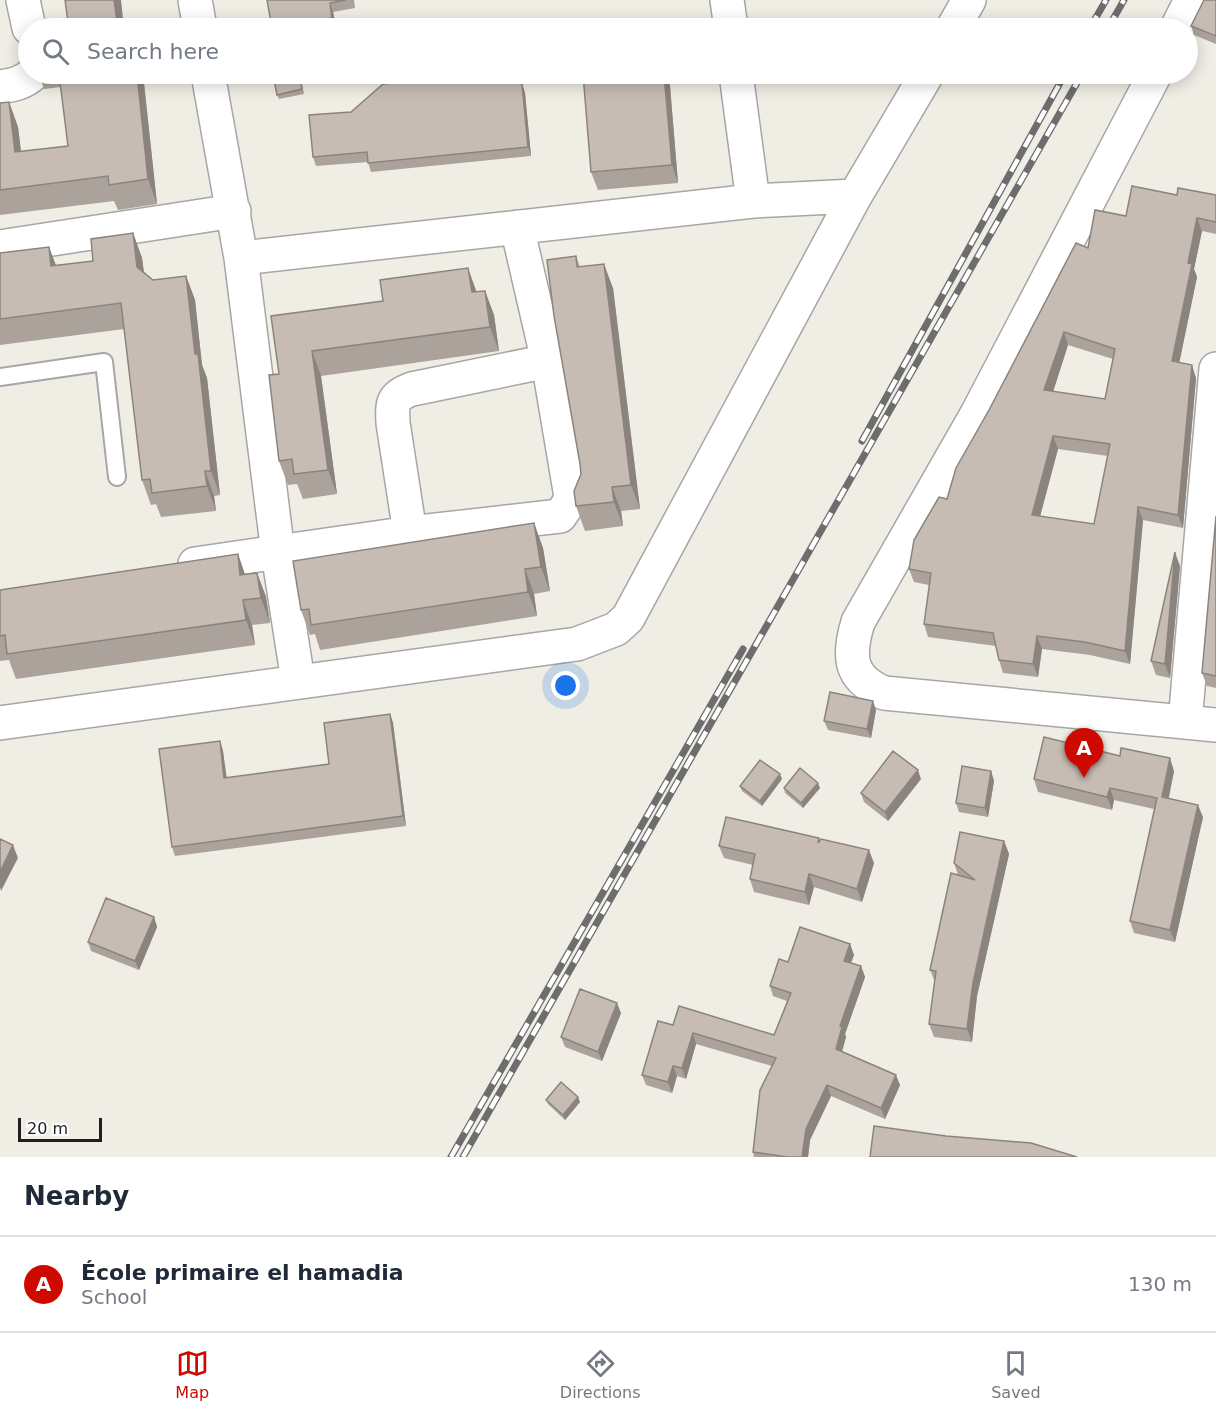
<!DOCTYPE html>
<meta charset="utf-8">
<style>
body{margin:0;font-family:"DejaVu Sans",sans-serif;background:#f6f6f7;color:#1f2937}
.scale{position:absolute;left:18px;bottom:15px;width:84px;box-sizing:border-box;padding-left:6px;border:3px solid #1f1f1f;border-top:0;font-size:16px;line-height:21px;white-space:nowrap;color:#1f1f1f;-webkit-text-stroke:4px #fff;paint-order:stroke}
.you{position:absolute;left:566px;top:686px;width:21px;height:21px;margin:-15px;border:4px solid #fff;border-radius:50%;background:#1a73e8;box-shadow:0 0 0 9px #1a73e833}
.badge{display:grid;place-items:center;width:39px;height:39px;border-radius:50%;background:#ce0a00;color:#fff;font-size:20px;font-weight:700}
.pin{position:absolute;translate:-50% -50px;filter:drop-shadow(0 2px 3px #0008)}
.pin::after{content:'';position:absolute;top:32px;width:21px;height:18px;background:inherit;clip-path:polygon(0 0,100% 0,50% 100%)}
.list{margin:0;padding:0;list-style:none}
h2{display:flex;justify-content:space-between;align-items:center;height:78px;margin:0;padding:0 24px;font-size:26px}
h2 small{font-size:20px;font-weight:400;color:#747a83}
.list li{display:grid;grid-template-columns:39px 1fr auto;gap:18px;align-items:center;box-sizing:border-box;height:96px;padding:0 24px;border-top:2px solid #e0e1e3}
.list b{display:block;font-size:22px;white-space:nowrap}
.list p{margin:0;font-size:20px;white-space:nowrap;color:#747a83}
.list em{font-size:20px;font-style:normal;color:#747a83}
.icon{flex:none;width:33px;height:33px;fill:none;stroke:currentColor;stroke-width:2;stroke-linecap:round;stroke-linejoin:round}
.map{position:relative;flex:none;width:1216px;height:1157px;overflow:hidden}
.search{position:absolute;background:#fff;box-shadow:0 3px 15px #0003;left:18px;right:18px;top:18px;height:66px;display:flex;align-items:center;gap:15px;box-sizing:border-box;padding:0 21px;border-radius:33px;color:#747a83;font-size:22px}
.sheet{height:174px;background:#fff}
nav{display:flex;justify-content:space-around;align-items:center;box-sizing:border-box;height:84px;border-top:2px solid #e0e1e3;background:#fff;font-size:16px;color:#747a83}
nav a{display:grid;justify-items:center;gap:3px}
nav .on{color:#ce0a00}
.map>svg:first-child{display:block}
.lines{fill:none;stroke-linecap:round;stroke-linejoin:round}
.lane-casing{stroke:#a6a6a6;stroke-width:20}
.street-casing{stroke:#a6a6a6;stroke-width:36}
.lane{stroke:#fff;stroke-width:16}
.street{stroke:#fff;stroke-width:33}
.rail-casing{stroke:#6d6d6d;stroke-width:7}
.rail{stroke:#fff;stroke-width:4.5;stroke-dasharray:14;stroke-linecap:butt}
.wall{fill:#aaa29b;fill-rule:evenodd}
.shaded-wall{fill:#8b847e}
.building{fill:#c6bcb4;stroke:#8b847e;stroke-width:1.5;fill-rule:evenodd}
</style>
<div class="map">
<svg width="1216" height="1157" viewBox="0 0 1216 1157">
<rect width="100%" height="100%" fill="#f0ede5"/>
<g class="lines">
<defs>
<path id="lane" d="M0,377L104,362L117,477"/>
<path id="street" d="M23,0L29,28
M195,0L200,28
M727,0L731,28
M953,28L969,0
M1177,28L1191,0
M208,74L241,258L278,553L298,681
M736,74L753,201
M1155,74L977,414L858,622C848,655 848,678 884,693L1216,725
M0,87C13,85 23,83 33,74
M0,247L234,211
M241,258L753,201L855,196
M410,533L393,423C392,403 392,396 412,389L548,361
M195,564L410,533L560,516L571,500L570,491L548,361L517,227
M1185,722L1216,369
M0,723L577,644L616,629L628,618L855,196L927,74"/>
</defs>
<use href="#lane" class="lane-casing"/>
<use href="#street" class="street-casing"/>
<use href="#lane" class="lane"/>
<use href="#street" class="street"/>
<defs>
<path id="rail" d="M1090,28L1106,0
M1108,28L1124,0
M862,441L1065,74
M451,1157L743,649
M463,1157L1082,74"/>
</defs>
<use href="#rail" class="rail-casing"/>
<use href="#rail" class="rail"/>
</g>
<path class="wall" d="M267,0H354L355,8L333,12L336,27L329,28H272Z
M1216,0V44L1194,35L1191,26Z
M39,74H143L157,204L118,210L114,201L0,215V103L9,102L18,127L21,151L68,146L61,87L44,89Z
M300,74L304,94L279,99L277,95Z
M583,74H669L678,183L598,190L591,172Z
M522,84L525,93L531,156L371,172L368,162L316,166L313,157L351,112Z
M1177,195H1216V234L1202,231L1194,269L1197,277L1179,362L1196,378L1183,528L1143,520L1130,664L1090,655L1042,649L1038,677L1003,673L999,660L996,646L928,637L924,624L929,585L914,582L909,569L1088,248L1126,216ZM1068,345L1113,359L1105,399L1053,392ZM1058,449L1108,456L1094,524L1040,516Z
M133,233L142,258L144,272L153,280L186,276L195,300L202,365L207,378L220,495L214,496L216,511L161,517L156,504L151,505L142,480L124,329L0,345V253L49,247L56,265L93,261Z
M576,256L580,267L613,288L640,509L621,511L623,526L585,531L576,506L581,474Z
M485,291L494,315L499,351L321,376L337,494L303,499L297,484L288,485L279,461V374L271,316Z
M1216,516V688L1207,686L1202,673Z
M534,523L543,548L550,591L534,594L537,616L320,650L315,634L310,635L301,610Z
M238,554L245,574L257,573L266,597L270,623L252,625L255,645L16,679L9,660L0,661V590Z
M1180,566L1170,678L1156,675L1151,661Z
M876,710L871,738L828,730L824,721Z
M390,714L393,723L406,826L175,856L172,847L220,741L223,751L226,778L329,764Z
M1120,756L1174,771L1169,798L1203,817L1175,942L1134,933L1130,921L1154,809L1114,800L1112,810L1038,792L1034,779Z
M991,771L994,781L988,817L959,812L956,803Z
M782,779L762,806L742,791L740,786Z
M921,779L888,821L864,802L861,793Z
M784,788H820L803,808L785,793Z
M820,841L874,863L862,902L814,887L809,905L754,892L750,879L753,865L724,858L719,846Z
M1004,841L1009,854L977,996L972,1042L934,1037L929,1024L935,982L930,970L958,875L954,863Z
M154,917L157,927L139,970L91,951L88,942Z
M850,944L854,955L851,963L861,966L865,977L845,1034L846,1037L842,1051L900,1085L885,1119L831,1096L810,1140L808,1157H754L753,1152L772,1066L696,1044L686,1079L677,1076L672,1093L646,1085L642,1075L673,1025L774,1035L787,1001L773,996L770,986L788,962Z
M621,1013L602,1061L565,1047L561,1037Z
M546,1100L580,1102L565,1120L548,1104Z"/>
<path class="shaded-wall" d="M114,0H121L124,28H118Z
M330,3L333,12L336,27L332,18Z
M137,74H143L157,204L148,179Z
M664,74H669L678,183L672,165Z
M522,84L525,93L531,156L528,147Z
M9,102L18,127L24,177L15,152Z
M1197,218L1202,231L1194,269L1197,277L1177,374L1172,361L1188,263Z
M133,233L142,258L146,291L137,267Z
M49,247L58,272L51,266Z
M604,264L613,288L640,509L631,485Z
M468,268L477,293L472,292Z
M186,276L195,300L202,365L207,378L220,495L211,471L195,354Z
M485,291L494,315L499,351L490,327Z
M1064,332L1068,345L1049,404L1044,390Z
M312,351L321,376L337,494L328,470Z
M1192,365L1196,378L1183,528L1178,515Z
M1053,436L1058,449L1037,528L1032,515Z
M205,471L214,496L216,511L207,486Z
M612,487L621,511L623,526L614,502Z
M1138,507L1143,520L1130,664L1125,651Z
M534,523L543,548L550,591L541,567Z
M1175,552L1180,566L1170,678L1165,664Z
M238,554L246,578L240,575Z
M525,569L534,594L537,616L528,592Z
M257,573L266,597L270,623L261,598Z
M243,600L252,625L255,645L246,620Z
M1037,636L1042,649L1038,677L1033,664Z
M873,701L876,710L871,738L867,729Z
M390,714L393,723L406,826L403,816Z
M220,741L223,751L228,787L224,778Z
M1170,758L1174,771L1166,809L1162,797Z
M918,770L921,779L888,821L885,812Z
M991,771L994,781L988,817L985,808Z
M780,774L782,779L762,806L760,801Z
M818,783L820,788L803,808L801,803Z
M1110,788L1114,800L1112,810L1107,797Z
M1198,805L1203,817L1175,942L1170,930Z
M1004,841L1009,854L977,996L972,1042L967,1029L973,983Z
M13,845L18,858L1,891L0,887V872Z
M869,850L874,863L862,902L857,889Z
M809,874L814,887L809,905L805,892Z
M154,917L157,927L139,970L135,961Z
M850,944L854,955L848,971L844,961Z
M861,966L865,977L845,1034L846,1037L840,1059L836,1049L840,1026Z
M617,1003L621,1013L602,1061L598,1052Z
M693,1033L696,1044L686,1079L682,1068Z
M673,1066L677,1076L672,1093L668,1082Z
M896,1075L900,1085L885,1119L881,1108Z
M827,1085L831,1096L810,1140L808,1157H802L806,1129Z
M578,1097L580,1102L565,1120L563,1115Z"/>
<path class="building" d="M65,0H114L118,28H31V27L68,22Z
M267,0H346L330,3L332,18L274,28H272Z
M1204,0H1216V36L1191,26Z
M659,22L660,28H587Z
M59,74H137L148,179L109,185L108,176L0,190V103L9,102L15,152L68,146Z
M273,74H299L302,89L277,95Z
M486,74H502L522,84L528,147L368,163L367,152L313,157L309,115L351,112L383,84Z
M583,74H664L672,165L591,172Z
M1132,186L1177,195L1178,188L1216,195V222L1197,218L1188,263L1192,264L1172,361L1192,365L1178,515L1138,507L1125,651L1085,642L1037,636L1033,664L999,660L993,633L924,624L931,573L909,569L914,540L939,497L947,499L956,468L989,410L1076,243L1088,248L1095,210L1126,216ZM1064,332L1115,349L1105,399L1044,390ZM1053,436L1110,444L1094,524L1032,515Z
M133,233L137,267L153,280L186,276L195,354H198L211,471H205L207,486L152,493L150,479L142,480L121,303L0,319V253L49,247L51,266L93,261L91,239Z
M576,256L577,267L604,264L631,485L612,487L614,502L576,506L574,491L581,474L580,464L554,316L547,260Z
M468,268L472,292L485,291L490,327L312,351L328,470L294,474L292,459L279,461L269,375L279,374L271,316L383,301L380,280Z
M1216,516V676L1202,673Z
M534,523L541,567L525,569L528,592L311,625L309,609L301,610L293,561Z
M1175,552L1165,664L1151,661Z
M238,554L240,575L257,573L261,598L243,600L246,620L7,654L5,635L0,636V590Z
M830,692L873,701L867,729L824,721Z
M390,714L403,816L172,847L159,749L220,741L224,778L329,764L324,723Z
M1044,737L1120,756L1121,748L1170,758L1162,797L1198,805L1170,930L1130,921L1157,798L1110,788L1107,797L1034,779Z
M893,751L918,770L885,812L861,793Z
M760,760L780,774L760,801L740,786Z
M962,766L991,771L985,808L956,803Z
M800,768L818,783L801,803L784,788Z
M726,817L819,838L818,843L821,839L869,850L857,889L809,874L805,892L750,879L755,854L719,846Z
M960,832L1004,841L973,983L967,1029L929,1024L936,971L930,970L951,873L975,880L954,863Z
M0,839L13,845L0,872Z
M106,898L154,917L135,961L88,942Z
M800,927L850,944L844,961L861,966L840,1026L842,1027L836,1049L896,1075L881,1108L827,1085L806,1129L802,1157H787L753,1152L760,1090L776,1058L693,1033L682,1068L673,1066L668,1082L642,1075L658,1021L673,1025L679,1006L774,1035L791,993L770,986L779,959L788,962Z
M580,989L617,1003L598,1052L561,1037Z
M561,1082L578,1097L563,1115L546,1100Z
M874,1126L946,1136L1031,1143L1077,1157H870Z"/>
</svg>
<div class="scale">20 m</div>
<div class="you"></div>
<div class="pin badge" style="left:1084px;top:778px">A</div>
<div class="search"><svg class="icon" aria-label="search" viewBox="0 0 24 24"><circle cx="10" cy="10" r="6"/><path d="M15 15l6 6"/></svg>Search here</div>
</div>
<section class="sheet">
<h2>Nearby<small></small></h2>
<ul class="list">
<li><span class="badge">A</span><div><b>École primaire el hamadia</b><p>School</p></div><em>130 m</em></li>
</ul>
</section>
<nav>
<a class="on"><svg class="icon" aria-label="map" viewBox="0 0 24 24"><path d="M3 6l6-2 6 2 6-2v14l-6 2-6-2-6 2zM9 4v14M15 6v14"/></svg>Map</a>
<a><svg class="icon" aria-label="directions" viewBox="0 0 24 24"><path d="M12 3l9 9-9 9-9-9zM9 14v-3h6M13 9l2 2-2 2"/></svg>Directions</a>
<a><svg class="icon" aria-label="saved" viewBox="0 0 24 24"><path d="M7 4h10v16l-5-4-5 4z"/></svg>Saved</a>
</nav>
